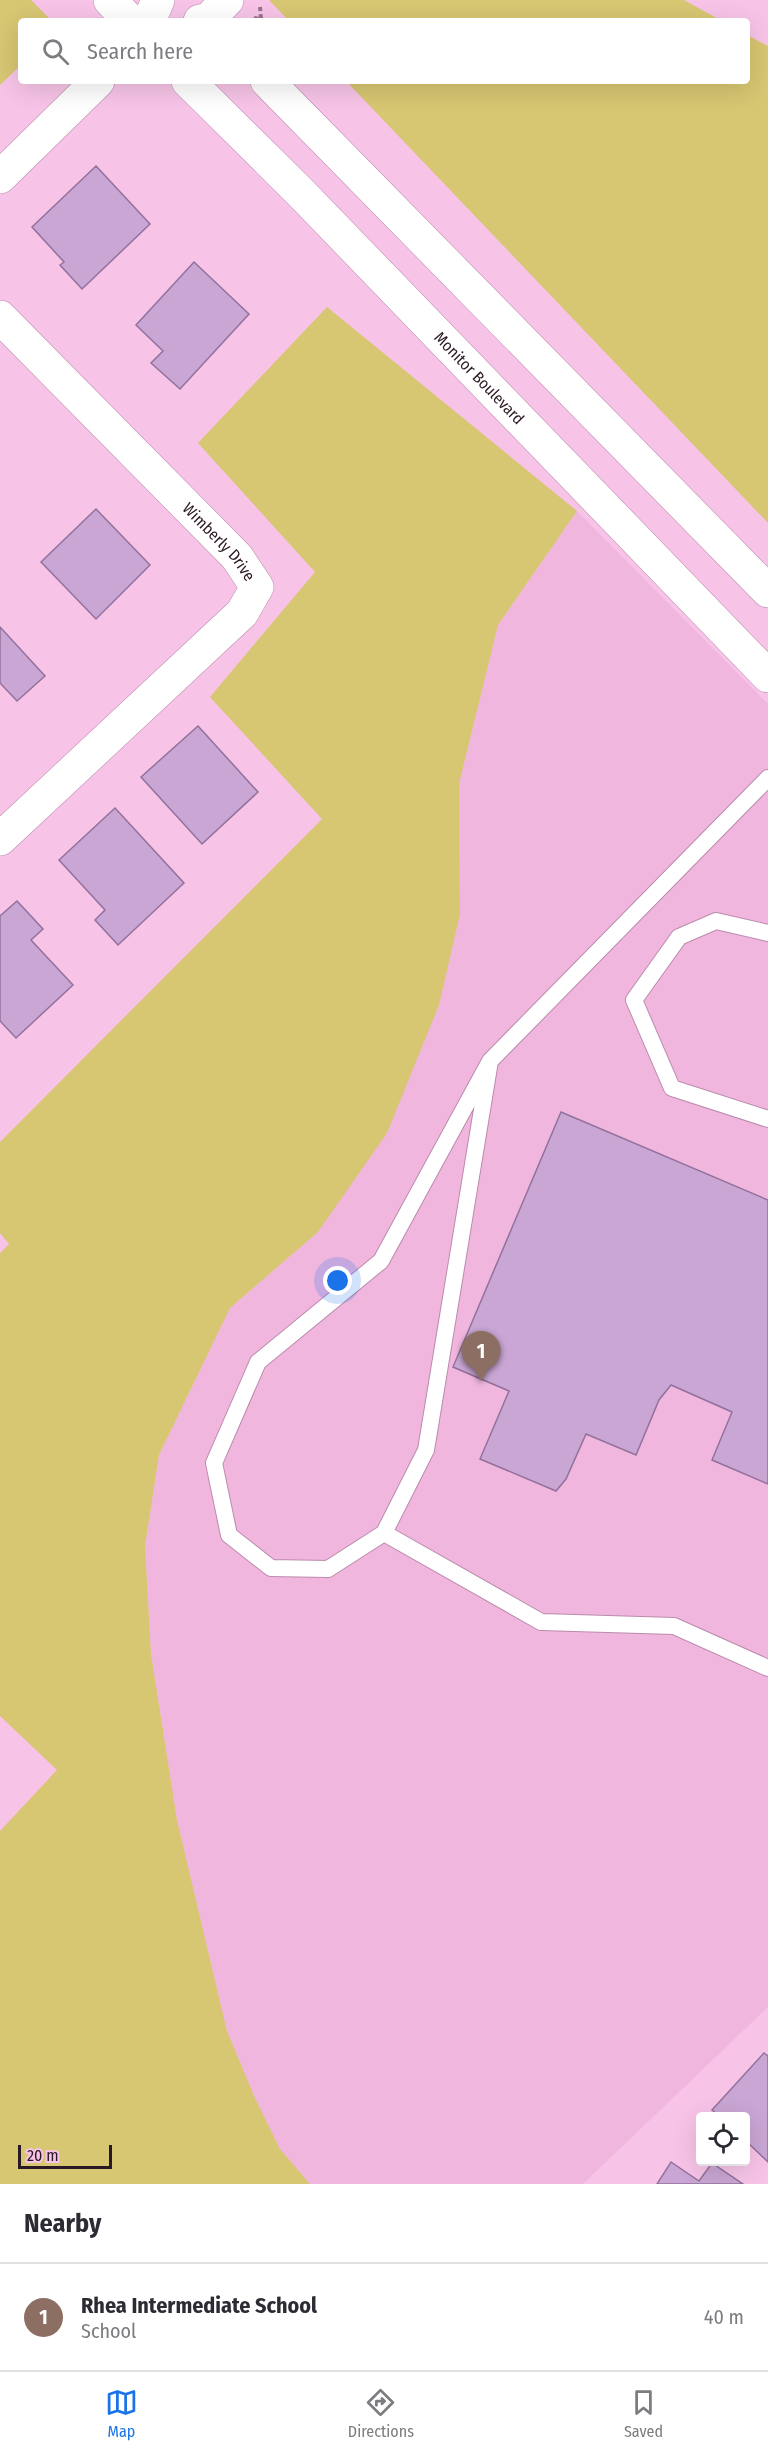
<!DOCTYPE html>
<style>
body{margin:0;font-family:"Fira Sans Condensed",sans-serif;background:#f7f7f7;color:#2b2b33}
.controls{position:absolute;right:18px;bottom:18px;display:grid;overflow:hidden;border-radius:6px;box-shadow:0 6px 24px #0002}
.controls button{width:54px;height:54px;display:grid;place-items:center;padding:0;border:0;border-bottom:2px solid #e1e1e2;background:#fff;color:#2b2b33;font:30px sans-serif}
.scale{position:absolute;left:18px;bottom:15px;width:94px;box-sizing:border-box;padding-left:6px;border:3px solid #2b1825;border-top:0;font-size:16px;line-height:21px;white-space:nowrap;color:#2b1825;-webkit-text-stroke:4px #f7c4e7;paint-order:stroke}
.you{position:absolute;left:338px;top:1281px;width:21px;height:21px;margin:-15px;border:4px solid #fff;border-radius:50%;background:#1a73e8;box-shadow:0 0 0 9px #1a73e833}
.badge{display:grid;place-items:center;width:39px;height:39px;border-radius:50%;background:#1a73e8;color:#fff;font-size:20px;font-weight:700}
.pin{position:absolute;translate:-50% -50px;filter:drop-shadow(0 2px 3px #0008)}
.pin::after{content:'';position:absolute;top:32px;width:21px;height:18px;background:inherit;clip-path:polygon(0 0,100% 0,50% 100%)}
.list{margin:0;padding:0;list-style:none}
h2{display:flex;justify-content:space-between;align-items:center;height:78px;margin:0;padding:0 24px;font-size:26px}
h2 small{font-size:20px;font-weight:400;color:#7c7c81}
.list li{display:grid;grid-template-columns:39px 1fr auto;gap:18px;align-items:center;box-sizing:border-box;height:108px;padding:0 24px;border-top:2px solid #e1e1e2}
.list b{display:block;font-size:22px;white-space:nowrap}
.list p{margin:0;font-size:20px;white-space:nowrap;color:#7c7c81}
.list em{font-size:20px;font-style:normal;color:#7c7c81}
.icon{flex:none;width:33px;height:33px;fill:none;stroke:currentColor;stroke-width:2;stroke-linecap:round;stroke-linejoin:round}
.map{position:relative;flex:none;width:768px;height:2184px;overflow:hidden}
.search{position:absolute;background:#fff;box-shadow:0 6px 24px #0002;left:18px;right:18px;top:18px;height:66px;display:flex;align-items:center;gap:15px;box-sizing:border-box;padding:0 21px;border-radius:6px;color:#7c7c81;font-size:22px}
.sheet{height:186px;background:#fff}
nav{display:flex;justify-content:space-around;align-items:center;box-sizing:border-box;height:84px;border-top:2px solid #e1e1e2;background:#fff;font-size:16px;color:#7c7c81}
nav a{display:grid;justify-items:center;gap:3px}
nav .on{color:#1a73e8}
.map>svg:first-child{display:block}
.built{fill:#f0b6de}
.green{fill:#d7c672}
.building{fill:#c9a6d4;stroke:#92719c;stroke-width:1.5}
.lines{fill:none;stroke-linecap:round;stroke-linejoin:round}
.service-casing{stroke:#bb8bac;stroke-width:18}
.minor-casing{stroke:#bb8bac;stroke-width:34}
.tertiary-casing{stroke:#bb8bac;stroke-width:34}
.path{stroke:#97738c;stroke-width:4;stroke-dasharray:4.5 3;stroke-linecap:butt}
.service{stroke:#fff;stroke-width:16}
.minor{stroke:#fff;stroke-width:33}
.tertiary{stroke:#fff;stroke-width:33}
.labels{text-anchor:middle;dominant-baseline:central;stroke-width:6;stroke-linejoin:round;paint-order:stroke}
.street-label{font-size:16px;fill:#2b1825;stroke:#f7c4e7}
</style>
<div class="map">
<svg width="768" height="2184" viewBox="0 0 768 2184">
<rect width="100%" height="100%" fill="#f7c4e7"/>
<path class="built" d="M577,511L768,704V2007L583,2184H310L280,2149L255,2098L227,2031L177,1820L151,1654L145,1546L159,1455L230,1308L318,1232L460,914L459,784L498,625Z"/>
<path class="green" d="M0,0H31L52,21H21V65L0,85Z
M269,0H684L722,21H289Z
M747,35L768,46V523L346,81H747Z
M327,307L577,511L498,625L459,784L460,914L439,1005L387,1133L318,1232L230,1308L159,1455L145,1546L151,1654L177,1820L227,2031L255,2098L280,2149L310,2184H0V1831L57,1770L0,1716V1253L9,1244L0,1233V1142L322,819L210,697L315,572L198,443Z"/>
<path class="building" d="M96,166L150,224L82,289L60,265L64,262L32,227Z
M194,262L249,314L180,389L151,363L163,351L136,325Z
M96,509L150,565L96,619L41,562Z
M0,627L45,676L17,701L0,683Z
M198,726L258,792L202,844L141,777Z
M115,808L184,883L118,945L95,920L105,910L59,860Z
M17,901L43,929L31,940L73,985L16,1038L0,1021V916Z
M561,1112L768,1200V1484L712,1460L732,1412L671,1385L659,1400L636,1455L586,1434L566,1479L556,1491L480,1459L509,1391L453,1367Z
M764,2053L768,2056V2162L746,2141V2116H719L712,2110Z
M671,2162L699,2181L712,2163L743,2184H657Z"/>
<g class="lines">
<defs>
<path id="service" d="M768,933L716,921L679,937L634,1000L672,1088L768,1119
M490,1061L426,1450L384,1533L328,1569L271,1568L229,1535L214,1463L258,1362L381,1261L490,1061L768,778
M384,1533L541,1622L674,1626L768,1668"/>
<g id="minor">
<path d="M0,177L98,81"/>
<path id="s1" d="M0,317L237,557L257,587L242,613L0,839"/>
</g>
<g id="tertiary">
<path d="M110,0L130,21"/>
<path d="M149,21L158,0"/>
<path d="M200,21L209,19L227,0"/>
<path id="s2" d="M188,81L300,192L768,676"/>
<path d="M267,81L768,591"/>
</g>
</defs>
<use href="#service" class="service-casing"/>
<use href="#minor" class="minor-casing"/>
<use href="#tertiary" class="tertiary-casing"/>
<path class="path" d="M254,18L261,19L260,7"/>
<use href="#service" class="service"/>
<use href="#minor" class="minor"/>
<use href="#tertiary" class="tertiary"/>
</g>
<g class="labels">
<g class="street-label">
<text stroke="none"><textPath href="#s2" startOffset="416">Monitor Boulevard</textPath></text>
<text stroke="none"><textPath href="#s1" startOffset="314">Wimberly Drive</textPath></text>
</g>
</g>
</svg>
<div class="controls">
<button><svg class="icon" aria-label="locate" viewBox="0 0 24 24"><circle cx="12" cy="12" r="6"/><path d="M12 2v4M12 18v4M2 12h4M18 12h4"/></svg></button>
</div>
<div class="scale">20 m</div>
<div class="you"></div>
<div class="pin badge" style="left:481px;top:1381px;background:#8d6e63">1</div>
<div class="search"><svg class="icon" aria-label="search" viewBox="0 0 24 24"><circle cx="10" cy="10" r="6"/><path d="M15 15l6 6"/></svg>Search here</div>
</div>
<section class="sheet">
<h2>Nearby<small></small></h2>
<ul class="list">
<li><span class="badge" style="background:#8d6e63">1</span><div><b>Rhea Intermediate School</b><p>School</p></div><em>40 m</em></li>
</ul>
</section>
<nav>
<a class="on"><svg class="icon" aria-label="map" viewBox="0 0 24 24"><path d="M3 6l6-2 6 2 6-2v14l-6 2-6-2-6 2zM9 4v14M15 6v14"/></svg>Map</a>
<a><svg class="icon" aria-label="directions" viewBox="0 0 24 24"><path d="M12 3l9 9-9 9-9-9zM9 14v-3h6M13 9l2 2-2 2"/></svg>Directions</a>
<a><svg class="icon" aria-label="saved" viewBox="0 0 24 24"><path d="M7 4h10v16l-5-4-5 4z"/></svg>Saved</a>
</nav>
